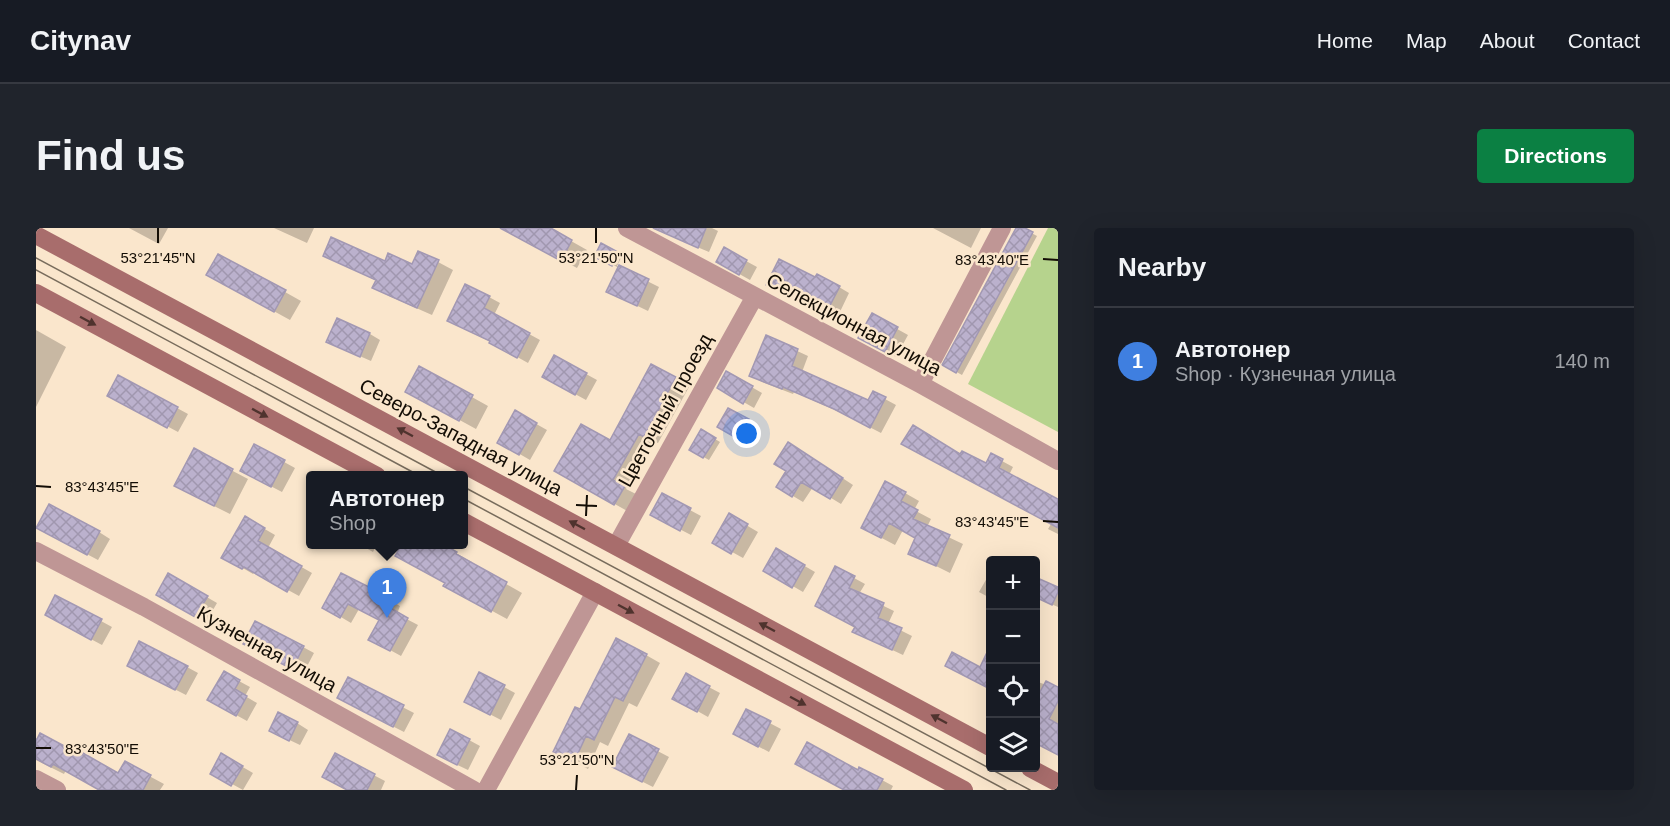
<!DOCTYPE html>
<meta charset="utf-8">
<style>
body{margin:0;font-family:Helvetica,sans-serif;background:#20242c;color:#f1f3f6}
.controls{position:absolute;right:18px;bottom:18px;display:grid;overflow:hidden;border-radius:6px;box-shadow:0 6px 24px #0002}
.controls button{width:54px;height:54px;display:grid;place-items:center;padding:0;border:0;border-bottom:2px solid #363941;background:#171b24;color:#f1f3f6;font:30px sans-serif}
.you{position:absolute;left:711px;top:206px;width:21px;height:21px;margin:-15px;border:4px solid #fff;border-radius:50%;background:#1a73e8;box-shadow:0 0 0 9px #1a73e833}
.badge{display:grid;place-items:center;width:39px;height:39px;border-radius:50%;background:#0b8043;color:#fff;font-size:20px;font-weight:700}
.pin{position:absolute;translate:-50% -50px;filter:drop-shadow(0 2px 3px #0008)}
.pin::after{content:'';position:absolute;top:32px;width:21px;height:18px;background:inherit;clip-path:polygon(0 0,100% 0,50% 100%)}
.popup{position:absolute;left:270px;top:243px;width:162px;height:78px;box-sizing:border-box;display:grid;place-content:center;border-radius:6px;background:#171b24;filter:drop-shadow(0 2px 4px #0005);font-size:20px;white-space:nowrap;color:#9ea1a6}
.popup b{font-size:22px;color:#f1f3f6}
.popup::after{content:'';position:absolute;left:50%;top:100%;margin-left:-12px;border:12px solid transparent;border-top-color:#171b24}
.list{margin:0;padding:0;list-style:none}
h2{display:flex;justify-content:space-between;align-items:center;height:78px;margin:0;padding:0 24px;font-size:26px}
h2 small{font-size:20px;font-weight:400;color:#9ea1a6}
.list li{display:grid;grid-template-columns:39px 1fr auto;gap:18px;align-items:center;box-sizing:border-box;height:108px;padding:0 24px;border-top:2px solid #363941}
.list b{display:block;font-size:22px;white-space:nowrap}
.list p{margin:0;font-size:20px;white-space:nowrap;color:#9ea1a6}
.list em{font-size:20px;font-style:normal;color:#9ea1a6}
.icon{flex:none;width:33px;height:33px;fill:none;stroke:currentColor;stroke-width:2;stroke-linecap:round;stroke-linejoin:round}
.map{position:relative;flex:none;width:1022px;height:562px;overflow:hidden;border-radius:6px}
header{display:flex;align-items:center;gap:36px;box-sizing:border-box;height:84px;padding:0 30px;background:#171b24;border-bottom:2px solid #363941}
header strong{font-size:28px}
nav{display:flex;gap:33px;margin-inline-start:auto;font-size:21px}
.intro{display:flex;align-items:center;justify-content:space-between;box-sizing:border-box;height:144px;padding:0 36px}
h1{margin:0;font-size:42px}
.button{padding:15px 27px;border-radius:6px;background:#0b8043;color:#fff;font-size:21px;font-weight:700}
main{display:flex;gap:36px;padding:0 36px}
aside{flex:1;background:#171b24;border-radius:6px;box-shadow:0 6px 24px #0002}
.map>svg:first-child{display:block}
.green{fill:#b6d38d}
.shadow{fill:#0003}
.building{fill:url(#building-cross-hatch);stroke:#a298b3;stroke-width:1.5}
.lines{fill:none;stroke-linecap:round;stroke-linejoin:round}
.street{stroke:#bf9695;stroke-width:18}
.secondary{stroke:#a86d6c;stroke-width:18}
.tram{stroke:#786c5c;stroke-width:1.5}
.oneway{fill:#4f332e}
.ticks{fill:none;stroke:#130d05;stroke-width:2}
.labels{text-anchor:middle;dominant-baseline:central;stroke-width:5;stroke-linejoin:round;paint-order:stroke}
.street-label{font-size:20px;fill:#130d05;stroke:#fae6cc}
.ticks-label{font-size:15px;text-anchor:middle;fill:#130d05;stroke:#fae6cc;stroke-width:5;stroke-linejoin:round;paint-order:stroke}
</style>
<header>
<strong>Citynav</strong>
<nav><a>Home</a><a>Map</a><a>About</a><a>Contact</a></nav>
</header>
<div class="intro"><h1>Find us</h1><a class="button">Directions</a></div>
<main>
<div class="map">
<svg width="1022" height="562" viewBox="0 0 1022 562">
<defs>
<pattern id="building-cross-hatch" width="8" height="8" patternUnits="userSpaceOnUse" patternTransform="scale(1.5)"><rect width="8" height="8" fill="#bbb1cd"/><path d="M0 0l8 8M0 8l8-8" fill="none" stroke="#a097af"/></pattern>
</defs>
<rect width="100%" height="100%" fill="#fae6cc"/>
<path class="green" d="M1012,0H1022V204L932,156Z"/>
<path class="shadow" d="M93,0H132L123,16Z
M238,0H278L271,15Z
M467,0H512L551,22L541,40Z
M616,0H676L682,3L673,24Z
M897,0H945L935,20Z
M981,0H986L1001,8L926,147L908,137Z
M566,17L586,28L581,38L623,59L612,83L583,69V40L560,28Z
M688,21L721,39L714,52L682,34Z
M289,28L377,38L402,34L417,42L396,87L353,68L338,60L341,53Z
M780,51L803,59L813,65L801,90L743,63Z
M188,56L249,64L265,73L254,92Z
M453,69L464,75L458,87L504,112L492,135L455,114L424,99Z
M836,87L872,107L860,129L824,110Z
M0,102L30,119L0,179Z
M334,106L344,112L335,133L303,119Z
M731,109L772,128L766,144L833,174L838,165L860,177L845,205L810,187L758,164L757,166L726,154L715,148Z
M519,129L561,152L550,172L508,149Z
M384,140L452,178L440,201L387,172Z
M691,145L726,165L718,180L683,160Z
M639,151L653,159L622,215L617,213L590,261L602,267L593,284L520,243L574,214Z
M84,173L141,180L152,186L142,204Z
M692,182L723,199L714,216L683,199Z
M479,184L511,202L494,232L463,214Z
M666,203L684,214L673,232L655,222Z
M219,218L259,240L246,264L217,249Z
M764,222L817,257L805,276L777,259L767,274L742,259Z
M159,223L212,251L194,286L156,267Z
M955,227L977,239L973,247L1022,274V306L1012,301L1015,296L925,228L950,237Z
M869,265L883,273L878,282L895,291L891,299L927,316L914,345L874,325L881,309L867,302L859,317L840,307Z
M626,267L665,288L655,307L626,292Z
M693,287L722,304L707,330L678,314Z
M210,290L239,307L232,320L276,345L263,368L219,344L217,346L188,329Z
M63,304L74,311L62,332L13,306Z
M323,316H341L337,324Z
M404,316L436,334L435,336L486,365L471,391L425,366Z
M741,322L779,344L767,364L729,342Z
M800,340L829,356L823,366L858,383L852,396L876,408L867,427L818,404L820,398Z
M133,347L181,375L170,394L122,366Z
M306,347L364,378L361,386L382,397L365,428L334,411L345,392L323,381L315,395L288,379Z
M951,350L954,352V370L943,364Z
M1022,361V379L999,369Z
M21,393H65L76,399L66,417Z
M267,419L278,425L267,446L220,421Z
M610,427L624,435L601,479L593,475L572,518L564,514L552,541L533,531L545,483Z
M151,439L162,445L150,467L103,443Z
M188,445L214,459L209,468L221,475L211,493L184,478Z
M444,446L479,465L465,492L440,479Z
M650,447L684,465L672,489L649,476Z
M312,451L378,485L368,504L313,476Z
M999,453L1022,461V526L999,495Z
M711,483L745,501L733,524L710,512Z
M261,495L272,502L264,517L245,508Z
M593,508L633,529L617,559L589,545Z
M0,510L83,547L89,535L128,556L124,562H66L30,542L28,546L0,532Z
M433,512L444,518L432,542L413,533Z
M186,527L217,545L207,562L176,545Z
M299,527L349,553L345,562H313Z
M822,544L846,552L857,558L855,562H811Z"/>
<path class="building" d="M464,0H515L536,12L525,33Z
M617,0H670L662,20Z
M980,0H989L997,4L920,145L906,137Z
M295,9L349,33L352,25L376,36L382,23L403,32L381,80L336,60L340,52L287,28Z
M565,15L582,24L576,38L558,29Z
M688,19L711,32L703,47L680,34Z
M182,26L250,62L238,84L170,47Z
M743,31L779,49L781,46L804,58L790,85L730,57Z
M583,37L613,51L601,78L570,64Z
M429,56L454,68L448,80L494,105L481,130L453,115L454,113L411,93Z
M836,85L862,99L849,124L822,110Z
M301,90L334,105L324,129L290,114Z
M730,107L762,121L756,138L832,172L837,163L850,169L834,200L798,181L747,159L746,161L713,148Z
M518,127L551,145L539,167L506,149Z
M615,136L640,149L608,209L603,206L577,252L589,258L578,277L518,243L545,196L574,212Z
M383,138L437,167L423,193L369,164Z
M690,143L717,158L707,176L681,160Z
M82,147L142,179L131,200L71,168Z
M692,180L713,191L702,211L681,199Z
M479,182L501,195L483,227L461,215Z
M877,197L924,226L926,223L950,235L955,225L967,231L963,240L1022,271V300L865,216Z
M665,201L680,210L667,230L653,222Z
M752,214L807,250L794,271L765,254L756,269L740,259L750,243L738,236Z
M218,216L249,232L235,259L204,243Z
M158,220L197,241L178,278L138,258Z
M849,253L870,264L865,273L882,282L877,291L914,307L900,338L872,326L879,310L853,295L845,310L825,300Z
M626,265L655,280L644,303L614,287Z
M13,276L64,303L51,327L0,300Z
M693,285L712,296L695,326L676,315Z
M209,288L229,300L222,313L266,338L251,364L208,339L206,341L185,330Z
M366,316H407L421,324L420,326L471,354L455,384L407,358L409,355L359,328Z
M740,320L769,337L756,360L727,343Z
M799,338L819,348L813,360L848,375L842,390L866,400L856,422L816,404L819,399L779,378Z
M132,345L172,368L159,389L120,367Z
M305,345L355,370L351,378L372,390L354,423L332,412L343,392L312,376L304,390L286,380Z
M999,349L1022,359V364L1016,377L999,369Z
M19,367L66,391L55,412L9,387Z
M219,393L268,418L256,441L207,416Z
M580,410L611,426L587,473L579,469L558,512L550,508L538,534L517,524L539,479L544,481Z
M103,413L152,438L139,462L91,438Z
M954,418V461L909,438L916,424L944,439Z
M188,443L204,452L199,461L211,468L200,488L171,472Z
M443,444L469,457L454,487L428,474Z
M650,445L674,458L661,484L636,471Z
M312,449L368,477L357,499L301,470Z
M1010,453L1022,459V473L1013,491L1022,496V527L999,515V473Z
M710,481L735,493L722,519L697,506Z
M242,484L262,494L253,513L233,503Z
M414,501L434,511L421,537L401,527Z
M4,505L45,527L47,525L82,545L89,533L115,547L107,562H63L17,536L15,539L0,531V513Z
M593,506L623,521L606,554L576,539Z
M771,514L822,542L823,539L847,551L841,562H808L759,536Z
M185,525L207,538L195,558L174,546Z
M299,525L339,546L331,562H311L286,549Z"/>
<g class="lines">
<path class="street" d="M591,0L884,156L1022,233
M884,156L966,0
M580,318L719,68
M0,323L108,379L438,562
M0,551L21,562
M450,562L559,364"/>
<path class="secondary" d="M0,7L954,519
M0,65L341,248
M428,294L928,562
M994,540L1022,555"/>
<path class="tram" d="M0,30L407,248
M0,42L384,248
M428,259L994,562
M428,271L970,562"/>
</g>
<defs><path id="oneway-solid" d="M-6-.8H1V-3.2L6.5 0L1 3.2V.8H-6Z" transform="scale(1.5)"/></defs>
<g class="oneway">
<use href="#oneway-solid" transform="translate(52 93) rotate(28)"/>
<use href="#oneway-solid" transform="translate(224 185) rotate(28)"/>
<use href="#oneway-solid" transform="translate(369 204) rotate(-152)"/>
<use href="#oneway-solid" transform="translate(541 297) rotate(-152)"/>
<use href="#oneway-solid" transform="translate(590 381) rotate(28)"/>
<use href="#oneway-solid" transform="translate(731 399) rotate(-152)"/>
<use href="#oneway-solid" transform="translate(762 473) rotate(28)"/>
<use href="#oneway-solid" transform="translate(903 491) rotate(-152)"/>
</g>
<path class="ticks" d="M122,15V0M560,15V0M1007,31L1022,32M0,258L15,259M540,277L561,278M550,288L551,267M1007,293L1022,294M0,520H15M540,562L541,547"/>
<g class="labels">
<g class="street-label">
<text transform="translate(818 96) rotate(28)">Селекционная улица</text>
<text transform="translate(629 182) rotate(-61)">Цветочный проезд</text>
<text transform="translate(425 209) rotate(28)">Северо-Западная улица</text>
<text transform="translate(231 421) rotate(29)">Кузнечная улица</text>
</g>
</g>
<g class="ticks-label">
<text x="122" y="35">53°21'45"N</text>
<text x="560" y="35">53°21'50"N</text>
<text x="956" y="37">83°43'40"E</text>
<text x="66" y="264">83°43'45"E</text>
<text x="956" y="299">83°43'45"E</text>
<text x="66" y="526">83°43'50"E</text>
<text x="541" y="537">53°21'50"N</text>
</g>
</svg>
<div class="controls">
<button>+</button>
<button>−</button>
<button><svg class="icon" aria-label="locate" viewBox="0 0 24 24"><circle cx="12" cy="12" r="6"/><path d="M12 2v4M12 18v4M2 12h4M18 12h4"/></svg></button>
<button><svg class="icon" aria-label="layers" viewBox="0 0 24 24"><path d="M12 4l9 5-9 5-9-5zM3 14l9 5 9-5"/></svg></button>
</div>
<div class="you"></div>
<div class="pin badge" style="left:351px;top:390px;background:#3f7fe0">1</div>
<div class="popup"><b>Автотонер</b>Shop</div>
</div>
<aside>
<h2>Nearby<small></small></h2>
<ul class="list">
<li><span class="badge" style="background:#3f7fe0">1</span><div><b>Автотонер</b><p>Shop · Кузнечная улица</p></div><em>140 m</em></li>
</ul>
</aside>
</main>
